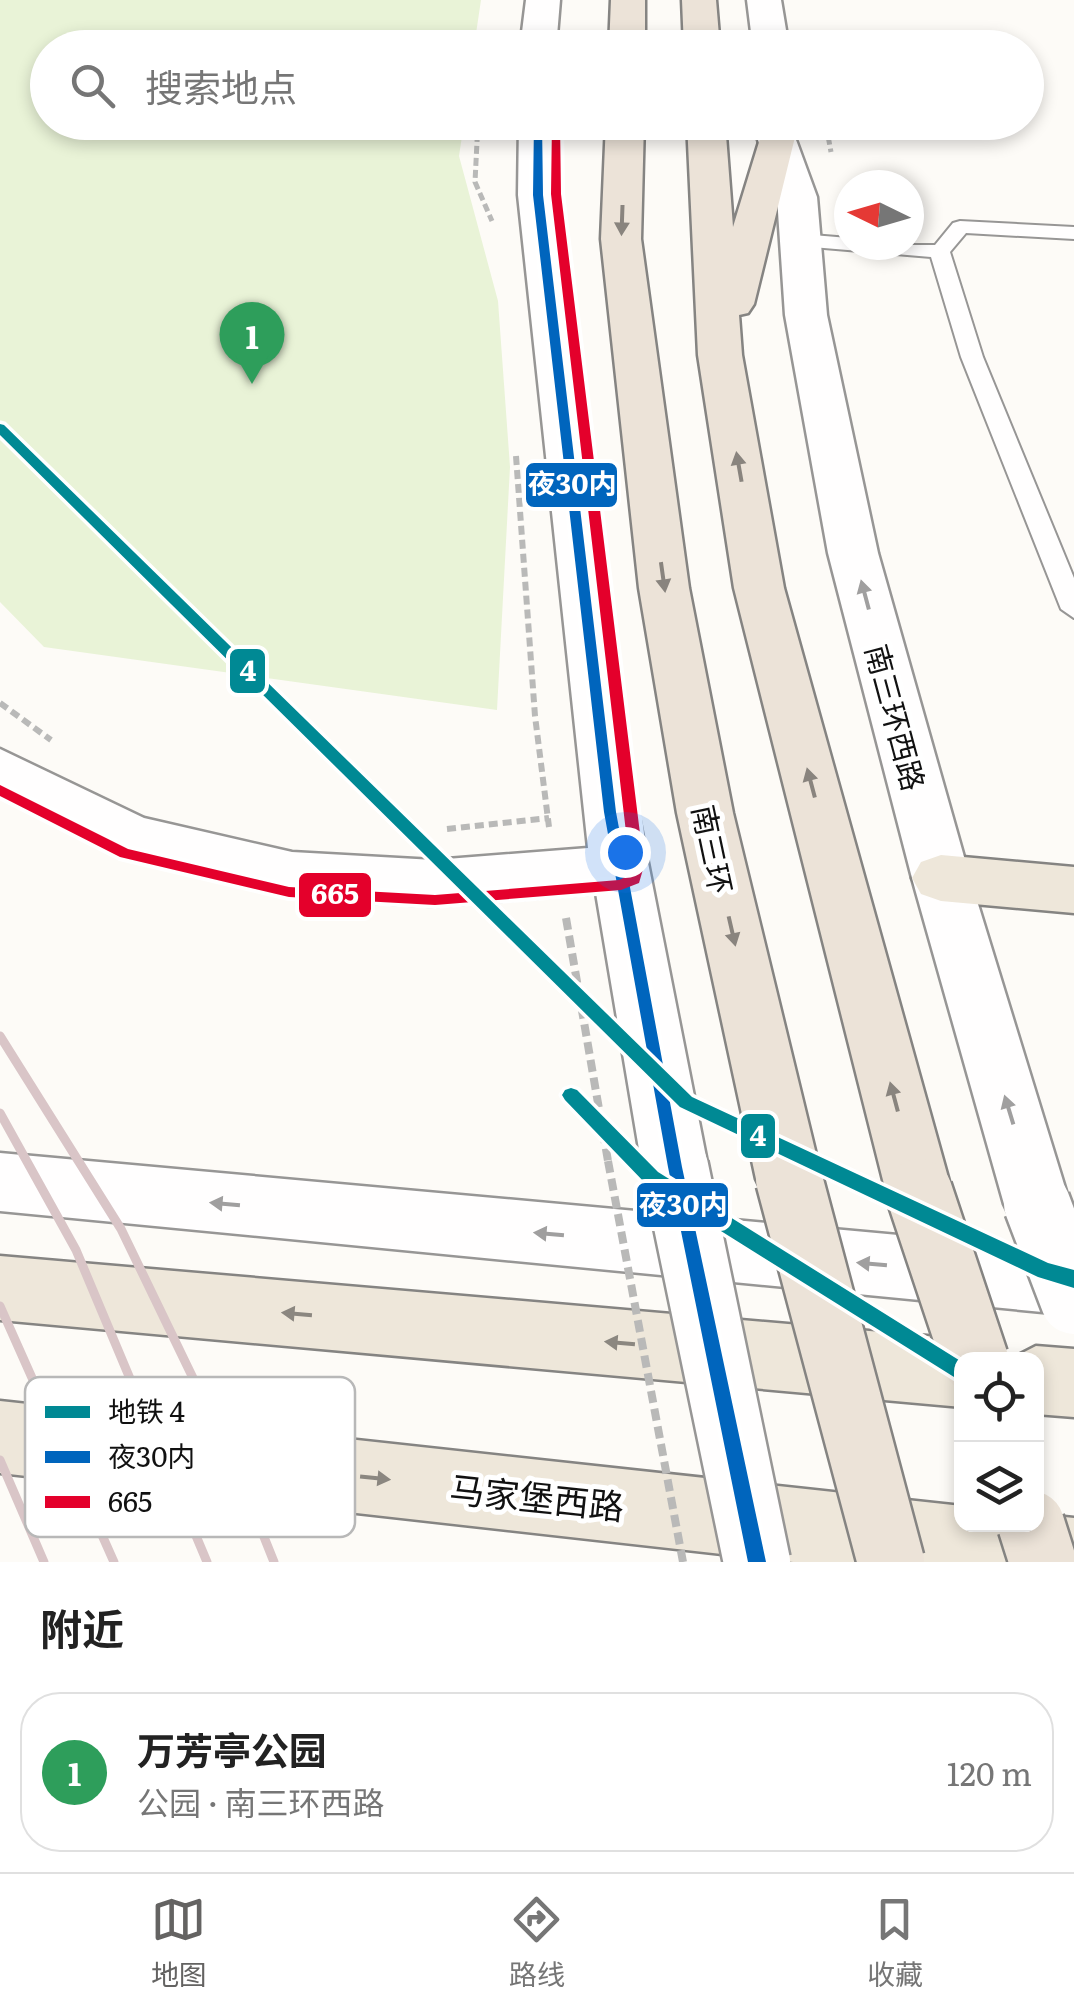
<!DOCTYPE html>
<html lang="zh">
<meta charset="utf-8">
<style>
body{margin:0;font-family:Literata,"Noto Sans SC",serif;background:#f6f6f6;color:#222}
.controls{position:absolute;right:30px;bottom:30px;display:grid;overflow:hidden;border-radius:20px;box-shadow:0 5px 15px #0003}
.controls button{width:90px;height:90px;display:grid;place-items:center;padding:0;border:0;border-bottom:2px solid #e0e0e0;background:#fff;color:#222;font:50px sans-serif}
.compass{position:absolute;left:834px;top:170px;width:90px;height:90px;border-radius:50%;background:#fff;box-shadow:0 5px 15px #0003;rotate:275deg}
.you{position:absolute;left:625px;top:852px;width:35px;height:35px;margin:-25px;border:8px solid #fff;border-radius:50%;background:#1a73e8;box-shadow:0 0 0 15px #1a73e833}
.badge{display:grid;place-items:center;width:65px;height:65px;border-radius:50%;background:#646362;color:#fff;font-size:32px;font-weight:700}
.pin{position:absolute;translate:-50% -82px;filter:drop-shadow(0 2px 5px #0008)}
.pin::after{content:'';position:absolute;top:52px;width:35px;height:30px;background:inherit;clip-path:polygon(0 0,100% 0,50% 100%)}
.list{margin:0;padding:0;list-style:none}
h2{display:flex;justify-content:space-between;align-items:center;height:130px;margin:0;padding:0 40px;font-size:42px}
h2 small{font-size:32px;font-weight:400;color:#767676}
.list li{display:grid;grid-template-columns:65px 1fr auto;gap:30px;align-items:center;box-sizing:border-box;height:160px;margin:0 20px 20px;padding:0 20px;border:2px solid #e0e0e0;border-radius:40px}
.list b{display:block;font-size:38px;white-space:nowrap}
.list p{margin:0;font-size:32px;white-space:nowrap;color:#767676}
.list em{font-size:32px;font-style:normal;color:#767676}
.icon{flex:none;width:55px;height:55px;fill:none;stroke:currentColor;stroke-width:2;stroke-linecap:round;stroke-linejoin:round}
.map{position:relative;flex:none;width:1074px;height:1562px;overflow:hidden}
.search{position:absolute;background:#fff;box-shadow:0 5px 15px #0003;left:30px;right:30px;top:30px;height:110px;display:flex;align-items:center;gap:25px;box-sizing:border-box;padding:0 35px;border-radius:55px;color:#767676;font-size:38px}
.sheet{height:310px;background:#fff}
nav{display:flex;justify-content:space-around;align-items:center;box-sizing:border-box;height:140px;border-top:2px solid #e0e0e0;background:#fff;font-size:28px;color:#767676}
nav a{display:grid;justify-items:center;gap:5px}
nav .on{color:#646362}
.map>svg:first-child{display:block}
.green{fill:#e9f3d7}
.lines{fill:none;stroke-linecap:round;stroke-linejoin:round}
.service-casing{stroke:#979695;stroke-width:4}
.tertiary-casing{stroke:#979695;stroke-width:5}
.primary-casing{stroke:#858482;stroke-width:5}
.trunk-casing{stroke:#858482;stroke-width:5}
.path-far2{stroke:#b9b9b8;stroke-width:5;stroke-dasharray:8 4;stroke-linecap:butt}
.path-far1{stroke:#b9b9b8;stroke-width:6;stroke-dasharray:9 5;stroke-linecap:butt}
.path{stroke:#b9b9b8;stroke-width:8;stroke-dasharray:12 6;stroke-linecap:butt}
.service{fill:#fffefe;fill-rule:evenodd}
.tertiary{fill:#fffefe;fill-rule:evenodd}
.primary{fill:#eee7da;fill-rule:evenodd}
.trunk{fill:#ece3d8;fill-rule:evenodd}
.rail{stroke:#d9c5c7;stroke-width:9}
.tertiary-bridge-casing{stroke:#979695;stroke-width:71;stroke-linecap:butt}
.trunk-bridge-casing{stroke:#858482;stroke-width:71;stroke-linecap:butt}
.path-bridge-far1{stroke:#b9b9b8;stroke-width:5;stroke-dasharray:8 4;stroke-linecap:butt}
.path-bridge{stroke:#b9b9b8;stroke-width:8;stroke-dasharray:12 6;stroke-linecap:butt}
.tertiary-bridge{stroke:#fffefe;stroke-width:66}
.trunk-bridge{stroke:#ece3d8;stroke-width:66}
.bus-1-casing{stroke:#fff;stroke-width:8}
.bus-2-casing{stroke:#fff;stroke-width:8}
.bus-1{fill:#0065bd;fill-rule:evenodd}
.bus-2{fill:#e4002b;fill-rule:evenodd}
.metro-1-casing{stroke:#fff;stroke-width:7}
.metro-1{fill:#008994;fill-rule:evenodd}
.oneway{fill:#89847e}
.oneway2{fill:#a09f9f}
.oneway3{fill:#8b8780}
.labels{text-anchor:middle;dominant-baseline:central;stroke-width:10;stroke-linejoin:round;paint-order:stroke}
.street-label{font-size:30px;fill:#111;stroke:#fff}
.near-street-label{font-size:35px;fill:#111;stroke:#fff}
.key{fill:#fff;stroke:#b8b8b8;stroke-width:2.5}
.key-label{font-size:28px;fill:#111}
.line-badge{stroke:#fff;stroke-width:4}
.badge-label{font-size:28px;text-anchor:middle;font-weight:bold;fill:#fff}
</style>
<div class="map">
<svg width="1074" height="1562" viewBox="0 0 1074 1562">
<rect width="100%" height="100%" fill="#fdfbf7"/>
<path class="green" d="M0,0H481L474,47L48,48V122L464,123L459,156L498,301L510,467L497,710L44,647L0,602Z"/>
<g class="lines">
<defs>
<path id="service" d="M960,221L1074,227V239L966,233L950,252L983,357L1074,578V618L1061,609L961,357L931,257L800,246L790,240L800,234L849,238V245H935L953,223Z"/>
<path id="tertiary" d="M526,0H560L556,48H520Z
M747,0H781L789,48H753Z
M519,122H557L558,195L638,812L708,1167L698,1188L675,1196L652,1188L642,1167L596,893L434,906L292,898L111,852L0,795V749L144,818L292,852L434,860L588,848L518,195Z
M761,122H799L795,137L817,197L827,315L878,553L970,878L1070,1204L1060,1225L1037,1234L1014,1225L1004,1204L912,878L828,553L785,315L777,197L757,137Z
M0,1153L1074,1251V1315L0,1211Z"/>
<path id="primary" d="M941,855L1074,867V913L941,901L921,894L912,878L921,862Z
M0,1256L962,1339L987,1349L991,1360H962V1407L0,1320Z
M1036,1346L1074,1349V1417L1036,1414V1360H1009Z
M0,1401L962,1506V1524H1036V1514L1074,1518V1562H793L0,1473Z"/>
<path id="trunk" d="M611,0H645V48H609Z
M682,0H716L720,48H684Z
M606,122H644L641,239L689,588L733,813L822,1179L812,1200L789,1208L766,1200L756,1179L677,813L639,588L601,239Z
M687,122H725L733,227L763,129H789L795,137L754,304L748,313L739,315L742,355L784,588L952,1192L942,1213L919,1222L896,1213L886,1192L734,588L698,355Z"/>
</defs>
<use href="#service" class="service-casing"/>
<use href="#tertiary" class="tertiary-casing"/>
<use href="#primary" class="primary-casing"/>
<use href="#trunk" class="trunk-casing"/>
<path class="path-far2" d="M478,122L475,182L492,221
M826,125L831,152"/>
<path class="path-far1" d="M516,456L535,716L549,827
M0,703L51,740
M447,829L549,818"/>
<path class="path" d="M566,918L608,1161"/>
<use href="#service" class="service"/>
<use href="#tertiary" class="tertiary"/>
<use href="#primary" class="primary"/>
<use href="#trunk" class="trunk"/>
<path class="rail" d="M0,1036L121,1229L236,1467L274,1562
M0,1113L76,1250L207,1562
M0,1306L114,1562
M0,1460L44,1562"/>
<defs>
<path id="tertiary-bridge" d="M675,1167L757,1562
M1037,1204L1074,1301"/>
<path id="trunk-bridge" d="M789,1179L891,1562
M919,1192L975,1360
M1031,1524L1043,1562"/>
</defs>
<use href="#tertiary-bridge" class="tertiary-bridge-casing"/>
<use href="#trunk-bridge" class="trunk-bridge-casing"/>
<path class="path-bridge-far1" d="M493,127L815,126"/>
<path class="path-bridge" d="M608,1161L683,1562"/>
<use href="#tertiary-bridge" class="tertiary-bridge"/>
<use href="#trunk-bridge" class="trunk-bridge"/>
<defs>
<path id="bus-1" d="M534,122H542L543,195L616,812L682,1167L766,1562H748L668,1167L604,812L533,195Z"/>
<path id="bus-2" d="M552,122H560L561,194L644,866L639,883L621,890L435,905L289,897L120,857L0,796V785L128,849L289,887L435,895L619,880L628,876L630,866L551,194Z"/>
</defs>
<use href="#bus-1" class="bus-1-casing"/>
<use href="#bus-2" class="bus-2-casing"/>
<use href="#bus-1" class="bus-1"/>
<use href="#bus-2" class="bus-2"/>
<defs>
<path id="metro-1" d="M0,424L4,425L692,1097L1048,1263L1074,1270V1288L1038,1277L680,1107L0,435Z
M571,1088L577,1090L658,1172L962,1362V1382L646,1184L565,1100L562,1095L565,1090Z"/>
</defs>
<use href="#metro-1" class="metro-1-casing"/>
<use href="#metro-1" class="metro-1"/>
</g>
<defs><path id="oneway-solid" d="M-6-.8H1V-3.2L6.5 0L1 3.2V.8H-6Z" transform="scale(2.5)"/></defs>
<g class="oneway">
<use href="#oneway-solid" transform="translate(622 220) rotate(92)"/>
<use href="#oneway-solid" transform="translate(739 467) rotate(-100)"/>
<use href="#oneway-solid" transform="translate(663 577) rotate(82)"/>
<use href="#oneway-solid" transform="translate(811 783) rotate(-105)"/>
<use href="#oneway-solid" transform="translate(732 931) rotate(77)"/>
<use href="#oneway-solid" transform="translate(894 1097) rotate(-105)"/>
</g>
<g class="oneway2">
<use href="#oneway-solid" transform="translate(865 595) rotate(-105)"/>
<use href="#oneway-solid" transform="translate(1009 1110) rotate(-107)"/>
<use href="#oneway-solid" transform="translate(225 1204) rotate(-175)"/>
<use href="#oneway-solid" transform="translate(549 1234) rotate(-175)"/>
<use href="#oneway-solid" transform="translate(872 1264) rotate(-175)"/>
</g>
<g class="oneway3">
<use href="#oneway-solid" transform="translate(297 1314) rotate(-175)"/>
<use href="#oneway-solid" transform="translate(620 1343) rotate(-175)"/>
<use href="#oneway-solid" transform="translate(375 1478) rotate(6)"/>
</g>
<g class="labels">
<g class="street-label">
<text transform="translate(897 717) rotate(75)">南三环西路</text>
<text transform="translate(714 849) rotate(78)">南三环</text>
</g>
<g class="near-street-label">
<text transform="translate(537 1496) rotate(6)">马家堡西路</text>
</g>
</g>
<rect x="25" y="1377" width="330" height="160" rx="15" class="key"/>
<rect x="45" y="1406" width="45" height="12" fill="#008994"/>
<rect x="45" y="1451" width="45" height="12" fill="#0065bd"/>
<rect x="45" y="1496" width="45" height="12" fill="#e4002b"/>
<g class="key-label">
<text x="108" y="1422">地铁 4</text>
<text x="108" y="1467">夜30内</text>
<text x="108" y="1512">665</text>
</g>
<g class="line-badge">
<rect x="524" y="461" width="95" height="48" rx="10" fill="#0065bd"/>
<rect x="228" y="647" width="39" height="48" rx="10" fill="#008994"/>
<rect x="297" y="871" width="76" height="48" rx="10" fill="#e4002b"/>
<rect x="739" y="1112" width="38" height="48" rx="10" fill="#008994"/>
<rect x="635" y="1181" width="95" height="48" rx="10" fill="#0065bd"/>
</g>
<g class="badge-label">
<text x="572" y="494">夜30内</text>
<text x="248" y="681">4</text>
<text x="335" y="904">665</text>
<text x="758" y="1146">4</text>
<text x="683" y="1215">夜30内</text>
</g>
</svg>
<div class="controls">
<button><svg class="icon" aria-label="locate" viewBox="0 0 24 24"><circle cx="12" cy="12" r="6"/><path d="M12 2v4M12 18v4M2 12h4M18 12h4"/></svg></button>
<button><svg class="icon" aria-label="layers" viewBox="0 0 24 24"><path d="M12 4l9 5-9 5-9-5zM3 14l9 5 9-5"/></svg></button>
</div>
<svg class="compass" viewBox="-18 -18 36 36"><path d="M0-13l5 13h-10z" fill="#e53935"/><path d="M0 13l5-13h-10z" fill="#767676"/></svg>
<div class="you"></div>
<div class="pin badge" style="left:252px;top:384px;background:#2e9e5b">1</div>
<div class="search"><svg class="icon" aria-label="search" viewBox="0 0 24 24"><circle cx="10" cy="10" r="6"/><path d="M15 15l6 6"/></svg>搜索地点</div>
</div>
<section class="sheet">
<h2>附近<small></small></h2>
<ul class="list">
<li><span class="badge" style="background:#2e9e5b">1</span><div><b>万芳亭公园</b><p>公园 · 南三环西路</p></div><em>120 m</em></li>
</ul>
</section>
<nav>
<a class="on"><svg class="icon" aria-label="map" viewBox="0 0 24 24"><path d="M3 6l6-2 6 2 6-2v14l-6 2-6-2-6 2zM9 4v14M15 6v14"/></svg>地图</a>
<a><svg class="icon" aria-label="directions" viewBox="0 0 24 24"><path d="M12 3l9 9-9 9-9-9zM9 14v-3h6M13 9l2 2-2 2"/></svg>路线</a>
<a><svg class="icon" aria-label="saved" viewBox="0 0 24 24"><path d="M7 4h10v16l-5-4-5 4z"/></svg>收藏</a>
</nav>
